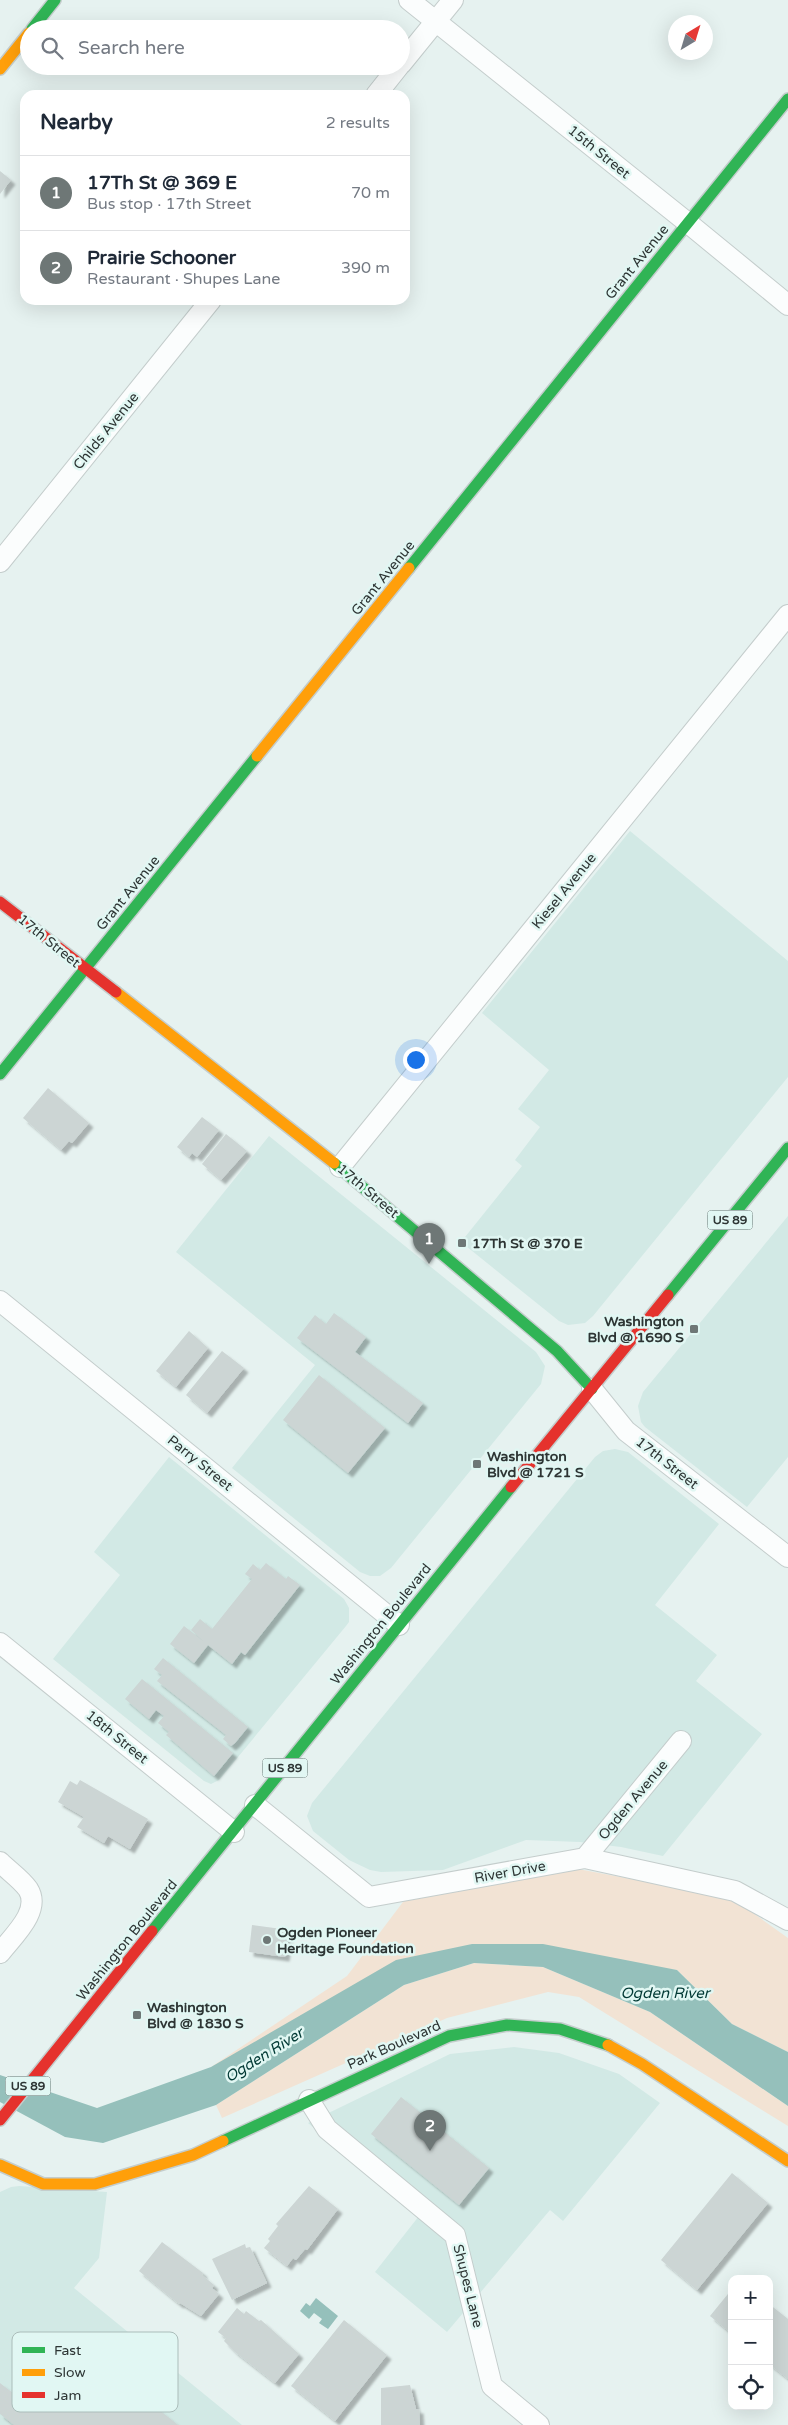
<!DOCTYPE html>
<meta charset="utf-8">
<style>
body{margin:0;font-family:"Varela Round",sans-serif;background:#f2f2f3;color:#1f2937}
.controls{position:absolute;right:15px;bottom:15px;display:grid;overflow:hidden;border-radius:10px;box-shadow:0 5px 20px #0002}
.controls button{width:45px;height:45px;display:grid;place-items:center;padding:0;border:0;border-bottom:1px solid #e0e1e3;background:#fff;color:#1f2937;font:25px sans-serif}
.compass{position:absolute;left:668px;top:15px;width:45px;height:45px;border-radius:50%;background:#fff;box-shadow:0 5px 20px #0002;rotate:38deg}
.you{position:absolute;left:415px;top:1059px;width:18px;height:18px;margin:-12px;border:4px solid #fff;border-radius:50%;background:#1a73e8;box-shadow:0 0 0 8px #1a73e833}
.badge{display:grid;place-items:center;width:32px;height:32px;border-radius:50%;background:#6e7776;color:#fff;font-size:16px;font-weight:700}
.pin{position:absolute;translate:-50% -41px;filter:drop-shadow(0 1px 2px #0008)}
.pin::after{content:'';position:absolute;top:26px;width:18px;height:15px;background:inherit;clip-path:polygon(0 0,100% 0,50% 100%)}
.list{margin:0;padding:0;list-style:none}
h2{display:flex;justify-content:space-between;align-items:center;height:65px;margin:0;padding:0 20px;font-size:21px}
h2 small{font-size:16px;font-weight:400;color:#747a83}
.list li{display:grid;grid-template-columns:32px 1fr auto;gap:15px;align-items:center;box-sizing:border-box;height:75px;padding:0 20px;border-top:1px solid #e0e1e3}
.list b{display:block;font-size:19px;white-space:nowrap}
.list p{margin:0;font-size:16px;white-space:nowrap;color:#747a83}
.list em{font-size:16px;font-style:normal;color:#747a83}
.icon{flex:none;width:28px;height:28px;fill:none;stroke:currentColor;stroke-width:2;stroke-linecap:round;stroke-linejoin:round}
.map{position:relative;flex:none;width:788px;height:2425px;overflow:hidden}
.search{position:absolute;background:#fff;box-shadow:0 5px 20px #0002;left:20px;top:20px;width:390px;height:55px;display:flex;align-items:center;gap:12px;box-sizing:border-box;padding:0 18px;border-radius:28px;color:#747a83;font-size:19px}
.panel{position:absolute;background:#fff;box-shadow:0 5px 20px #0002;left:20px;top:90px;width:390px;height:215px;border-radius:15px}
.map>svg:first-child{display:block}
.built{fill:#d2e9e5}
.green{fill:#f2e3d4}
.water{fill:#95c0bb}
.building{fill:#ccd5d4;filter:url(#shadow)}
.lines{fill:none;stroke-linecap:round;stroke-linejoin:round}
.street-casing{stroke:#c4cdcc;stroke-width:22}
.fast-casing{stroke:#c4cdcc;stroke-width:14}
.slow-casing{stroke:#c4cdcc;stroke-width:14}
.jam-casing{stroke:#c4cdcc;stroke-width:14}
.street{stroke:#fbfdfd;stroke-width:20}
.fast{stroke:#30b455;stroke-width:11}
.slow{stroke:#ff9f0a;stroke-width:11}
.jam{stroke:#e5322d;stroke-width:11}
.poi-dot{fill:#6e7776;stroke:#e1f7f3;stroke-width:2}
.labels{text-anchor:middle;dominant-baseline:central;stroke-width:5;stroke-linejoin:round;paint-order:stroke}
.shield{fill:#e1f7f3;stroke:#636f6d;stroke-width:1}
.shield-label{font-size:12px;font-weight:bold;fill:#2d3534}
.street-label{font-size:14px;fill:#2d3534;stroke:#e1f7f3}
.poi-label{font-size:14px;font-weight:bold;fill:#2d3534;stroke:#e1f7f3;text-anchor:start}
.water-label{font-size:15px;font-style:italic;fill:#003934;stroke:#e1f7f3}
.key{fill:#e1f7f3;stroke:#abbdba;stroke-width:1}
.key-label{font-size:14px;fill:#2d3534}
</style>
<div class="map">
<svg width="788" height="2425" viewBox="0 0 788 2425">
<defs>
<filter id="shadow"><feDropShadow dx="4.5" dy="4.5" stdDeviation="1" flood-color="#0004"/></filter>
</defs>
<rect width="100%" height="100%" fill="#e6f2f0"/>
<path class="built" d="M630,831L788,961V1077L593,1316L585,1323L568,1325L559,1321L461,1242L522,1166L515,1160L540,1127L518,1109L549,1070L482,1013Z
M269,1136L536,1352L545,1366L541,1384L391,1568L380,1576H370L360,1572L232,1468L315,1365L176,1252Z
M788,1216V1457L747,1507L645,1427L641,1422L638,1406L643,1392Z
M615,1449L628,1452L719,1524L655,1605L717,1655L696,1681L762,1734L663,1856L621,1847L580,1842L526,1840L443,1870L381,1872L370,1870L349,1860L313,1831L307,1816L312,1803L595,1457L603,1451Z
M169,1457L344,1599L349,1608V1622L346,1626L219,1780L211,1784L204,1781L53,1659L120,1575L94,1552Z
M514,2047L559,2053L619,2074L660,2103L563,2221L550,2210L447,2332L375,2272L419,2216L308,2123L450,2054Z
M19,2186L107,2192L99,2258L74,2288L242,2425H0V2192L11,2187Z"/>
<path class="green" d="M578,1869L732,1898L788,1938V2052L732,2024L677,1970L472,1944L211,2067L347,1976L406,1898Z
M474,1963L543,1967L650,2012L788,2106V2126L579,1997L548,1992L447,2018L222,2118L216,2105L404,1985Z"/>
<path class="water" d="M472,1944H543L677,1970L732,2024L788,2052V2106L650,2012L543,1967L474,1963L404,1985L216,2105L103,2143L65,2137L0,2102V2075L97,2108L211,2067L396,1960Z
M316,2298L338,2316L328,2329L319,2323L322,2319L314,2313L309,2319L300,2311L306,2303L310,2306Z"/>
<path class="building" d="M0,171L11,180L0,194Z
M48,1088L89,1123L72,1143L69,1141L61,1150L23,1118Z
M202,1117L219,1130L197,1157L192,1153L189,1157L177,1147Z
M226,1134L247,1151L221,1180L202,1164Z
M334,1313L366,1337L355,1352L423,1403L408,1423L297,1338L315,1315L326,1324Z
M189,1331L208,1348L176,1387L156,1371Z
M222,1351L244,1368L207,1413L186,1395Z
M319,1375L385,1428L348,1473L283,1420Z
M266,1563L286,1579L288,1576L300,1585L245,1655L241,1652L232,1664L208,1645L194,1663L170,1644L184,1626L203,1641L191,1630L200,1619L212,1629L252,1579L245,1574L253,1564L260,1570Z
M163,1658L248,1727L235,1743L231,1746L223,1739L226,1735L157,1681L162,1675L154,1669Z
M142,1679L233,1753L214,1776L166,1735L169,1732L158,1723L164,1716L156,1710L149,1719L125,1699Z
M80,1780L148,1819L130,1849L108,1836L104,1843L77,1827L84,1817L58,1802L70,1781L77,1785Z
M252,1925L289,1930L285,1957L249,1952Z
M401,2097L489,2168L459,2205L371,2134Z
M732,2173L768,2203L697,2290L661,2260Z
M309,2186L338,2209L307,2250L305,2249L296,2260L293,2258L287,2266L264,2248L270,2241L268,2239L278,2226L276,2224Z
M162,2242L203,2273L202,2275L214,2285L212,2288L219,2294L201,2316L180,2303L179,2304L139,2271Z
M245,2244L246,2248L250,2247L267,2283L232,2300L212,2259Z
M732,2289V2334L710,2316Z
M769,2304L788,2319V2379L769,2364Z
M237,2308L244,2314L246,2311L259,2321L261,2320L299,2354L275,2383L235,2352L224,2341L226,2338L218,2332Z
M344,2320L387,2355L335,2421L291,2386Z
M85,2351L178,2425H14L0,2414V2383L37,2412Z
M410,2385L416,2409H419L420,2425H381V2388Z"/>
<g class="lines">
<defs>
<path id="street" d="M409,0L688,223L788,305
M401,64L453,0
M376,95L399,66
M0,562L211,300
M340,1167L788,615
M0,1301L399,1625
M592,1389L626,1431L788,1557
M0,1643L234,1832
M255,1805L369,1897L585,1858L735,1891L788,1920
M585,1858L681,1741
M0,1862C9,1871 21,1879 28,1889C42,1911 12,1937 0,1953
M309,2100L327,2129L455,2235L492,2386L539,2425"/>
<path id="fast" d="M32,29L55,0
M409,568L788,99
M0,1074L257,756
M334,1163L557,1351L592,1389
M668,1295L788,1148
M152,1931L511,1487
M223,2141L449,2036L507,2025L560,2029L608,2045"/>
<path id="slow" d="M0,69L29,33
M257,756L409,568
M116,992L334,1163
M608,2045L642,2064L788,2161
M0,2165L43,2184H95L193,2155L223,2141"/>
<path id="jam" d="M0,902L116,992
M511,1487L668,1295
M0,2120L152,1931"/>
</defs>
<use href="#street" class="street-casing"/>
<use href="#fast" class="fast-casing"/>
<use href="#slow" class="slow-casing"/>
<use href="#jam" class="jam-casing"/>
<use href="#street" class="street"/>
<use href="#fast" class="fast"/>
<use href="#slow" class="slow"/>
<use href="#jam" class="jam"/>
</g>
<g class="poi-dot">
<rect x="457" y="1238" width="10" height="10" rx="2.5"/>
<rect x="689" y="1324" width="10" height="10" rx="2.5"/>
<rect x="472" y="1459" width="10" height="10" rx="2.5"/>
<circle cx="267" cy="1940" r="5"/>
<rect x="132" y="2010" width="10" height="10" rx="2.5"/>
</g>
<g class="labels">
<g class="shield">
<rect x="707.5" y="1210.5" width="45" height="19" rx="4"/>
<rect x="262.5" y="1758.5" width="45" height="19" rx="4"/>
<rect x="5.5" y="2076.5" width="45" height="19" rx="4"/>
</g>
<g class="shield-label">
<text x="730" y="1220">US 89</text>
<text x="285" y="1768">US 89</text>
<text x="28" y="2086">US 89</text>
</g>
<g class="street-label">
<text transform="translate(599 152) rotate(39)">15th Street</text>
<text transform="translate(637 262) rotate(-51)">Grant Avenue</text>
<text transform="translate(106 431) rotate(-51)">Childs Avenue</text>
<text transform="translate(383 578) rotate(-51)">Grant Avenue</text>
<text transform="translate(564 891) rotate(-51)">Kiesel Avenue</text>
<text transform="translate(128 893) rotate(-51)">Grant Avenue</text>
<text transform="translate(49 941) rotate(39)">17th Street</text>
<text transform="translate(368 1191) rotate(40)">17th Street</text>
<text transform="translate(200 1463) rotate(39)">Parry Street</text>
<text transform="translate(667 1463) rotate(38)">17th Street</text>
<text transform="translate(381 1624) rotate(-51)">Washington Boulevard</text>
<text transform="translate(117 1737) rotate(39)">18th Street</text>
<text transform="translate(633 1800) rotate(-50)">Ogden Avenue</text>
<text transform="translate(510 1872) rotate(-10)">River Drive</text>
<text transform="translate(127 1940) rotate(-51)">Washington Boulevard</text>
<text transform="translate(394 2045) rotate(-24)">Park Boulevard</text>
<text transform="translate(468 2286) rotate(76)">Shupes Lane</text>
</g>
<g class="poi-label">
<text x="472" y="1243">17Th St @ 370 E</text>
<text x="684" y="1321" text-anchor="end">Washington<tspan x="684" dy="16">Blvd @ 1690 S</tspan></text>
<text x="487" y="1456">Washington<tspan x="487" dy="16">Blvd @ 1721 S</tspan></text>
<text x="277" y="1932">Ogden Pioneer<tspan x="277" dy="16">Heritage Foundation</tspan></text>
<text x="147" y="2007">Washington<tspan x="147" dy="16">Blvd @ 1830 S</tspan></text>
</g>
<g class="water-label">
<text x="665" y="1993">Ogden River</text>
<text transform="translate(264 2055) rotate(-32)">Ogden River</text>
</g>
</g>
<rect x="12" y="2332" width="166" height="80" rx="8" class="key"/>
<rect x="22" y="2347" width="23" height="6" fill="#30b455"/>
<rect x="22" y="2369" width="23" height="7" fill="#ff9f0a"/>
<rect x="22" y="2392" width="23" height="6" fill="#e5322d"/>
<g class="key-label">
<text x="54" y="2355">Fast</text>
<text x="54" y="2377">Slow</text>
<text x="54" y="2400">Jam</text>
</g>
</svg>
<div class="controls">
<button>+</button>
<button>−</button>
<button><svg class="icon" aria-label="locate" viewBox="0 0 24 24"><circle cx="12" cy="12" r="6"/><path d="M12 2v4M12 18v4M2 12h4M18 12h4"/></svg></button>
</div>
<svg class="compass" viewBox="-18 -18 36 36"><path d="M0-13l5 13h-10z" fill="#e53935"/><path d="M0 13l5-13h-10z" fill="#747a83"/></svg>
<div class="you"></div>
<div class="pin badge" style="left:429px;top:1264px">1</div>
<div class="pin badge" style="left:430px;top:2151px">2</div>
<div class="search"><svg class="icon" aria-label="search" viewBox="0 0 24 24"><circle cx="10" cy="10" r="6"/><path d="M15 15l6 6"/></svg>Search here</div>
<section class="panel">
<h2>Nearby<small>2 results</small></h2>
<ul class="list">
<li><span class="badge">1</span><div><b>17Th St @ 369 E</b><p>Bus stop · 17th Street</p></div><em>70 m</em></li>
<li><span class="badge">2</span><div><b>Prairie Schooner</b><p>Restaurant · Shupes Lane</p></div><em>390 m</em></li>
</ul>
</section>
</div>
